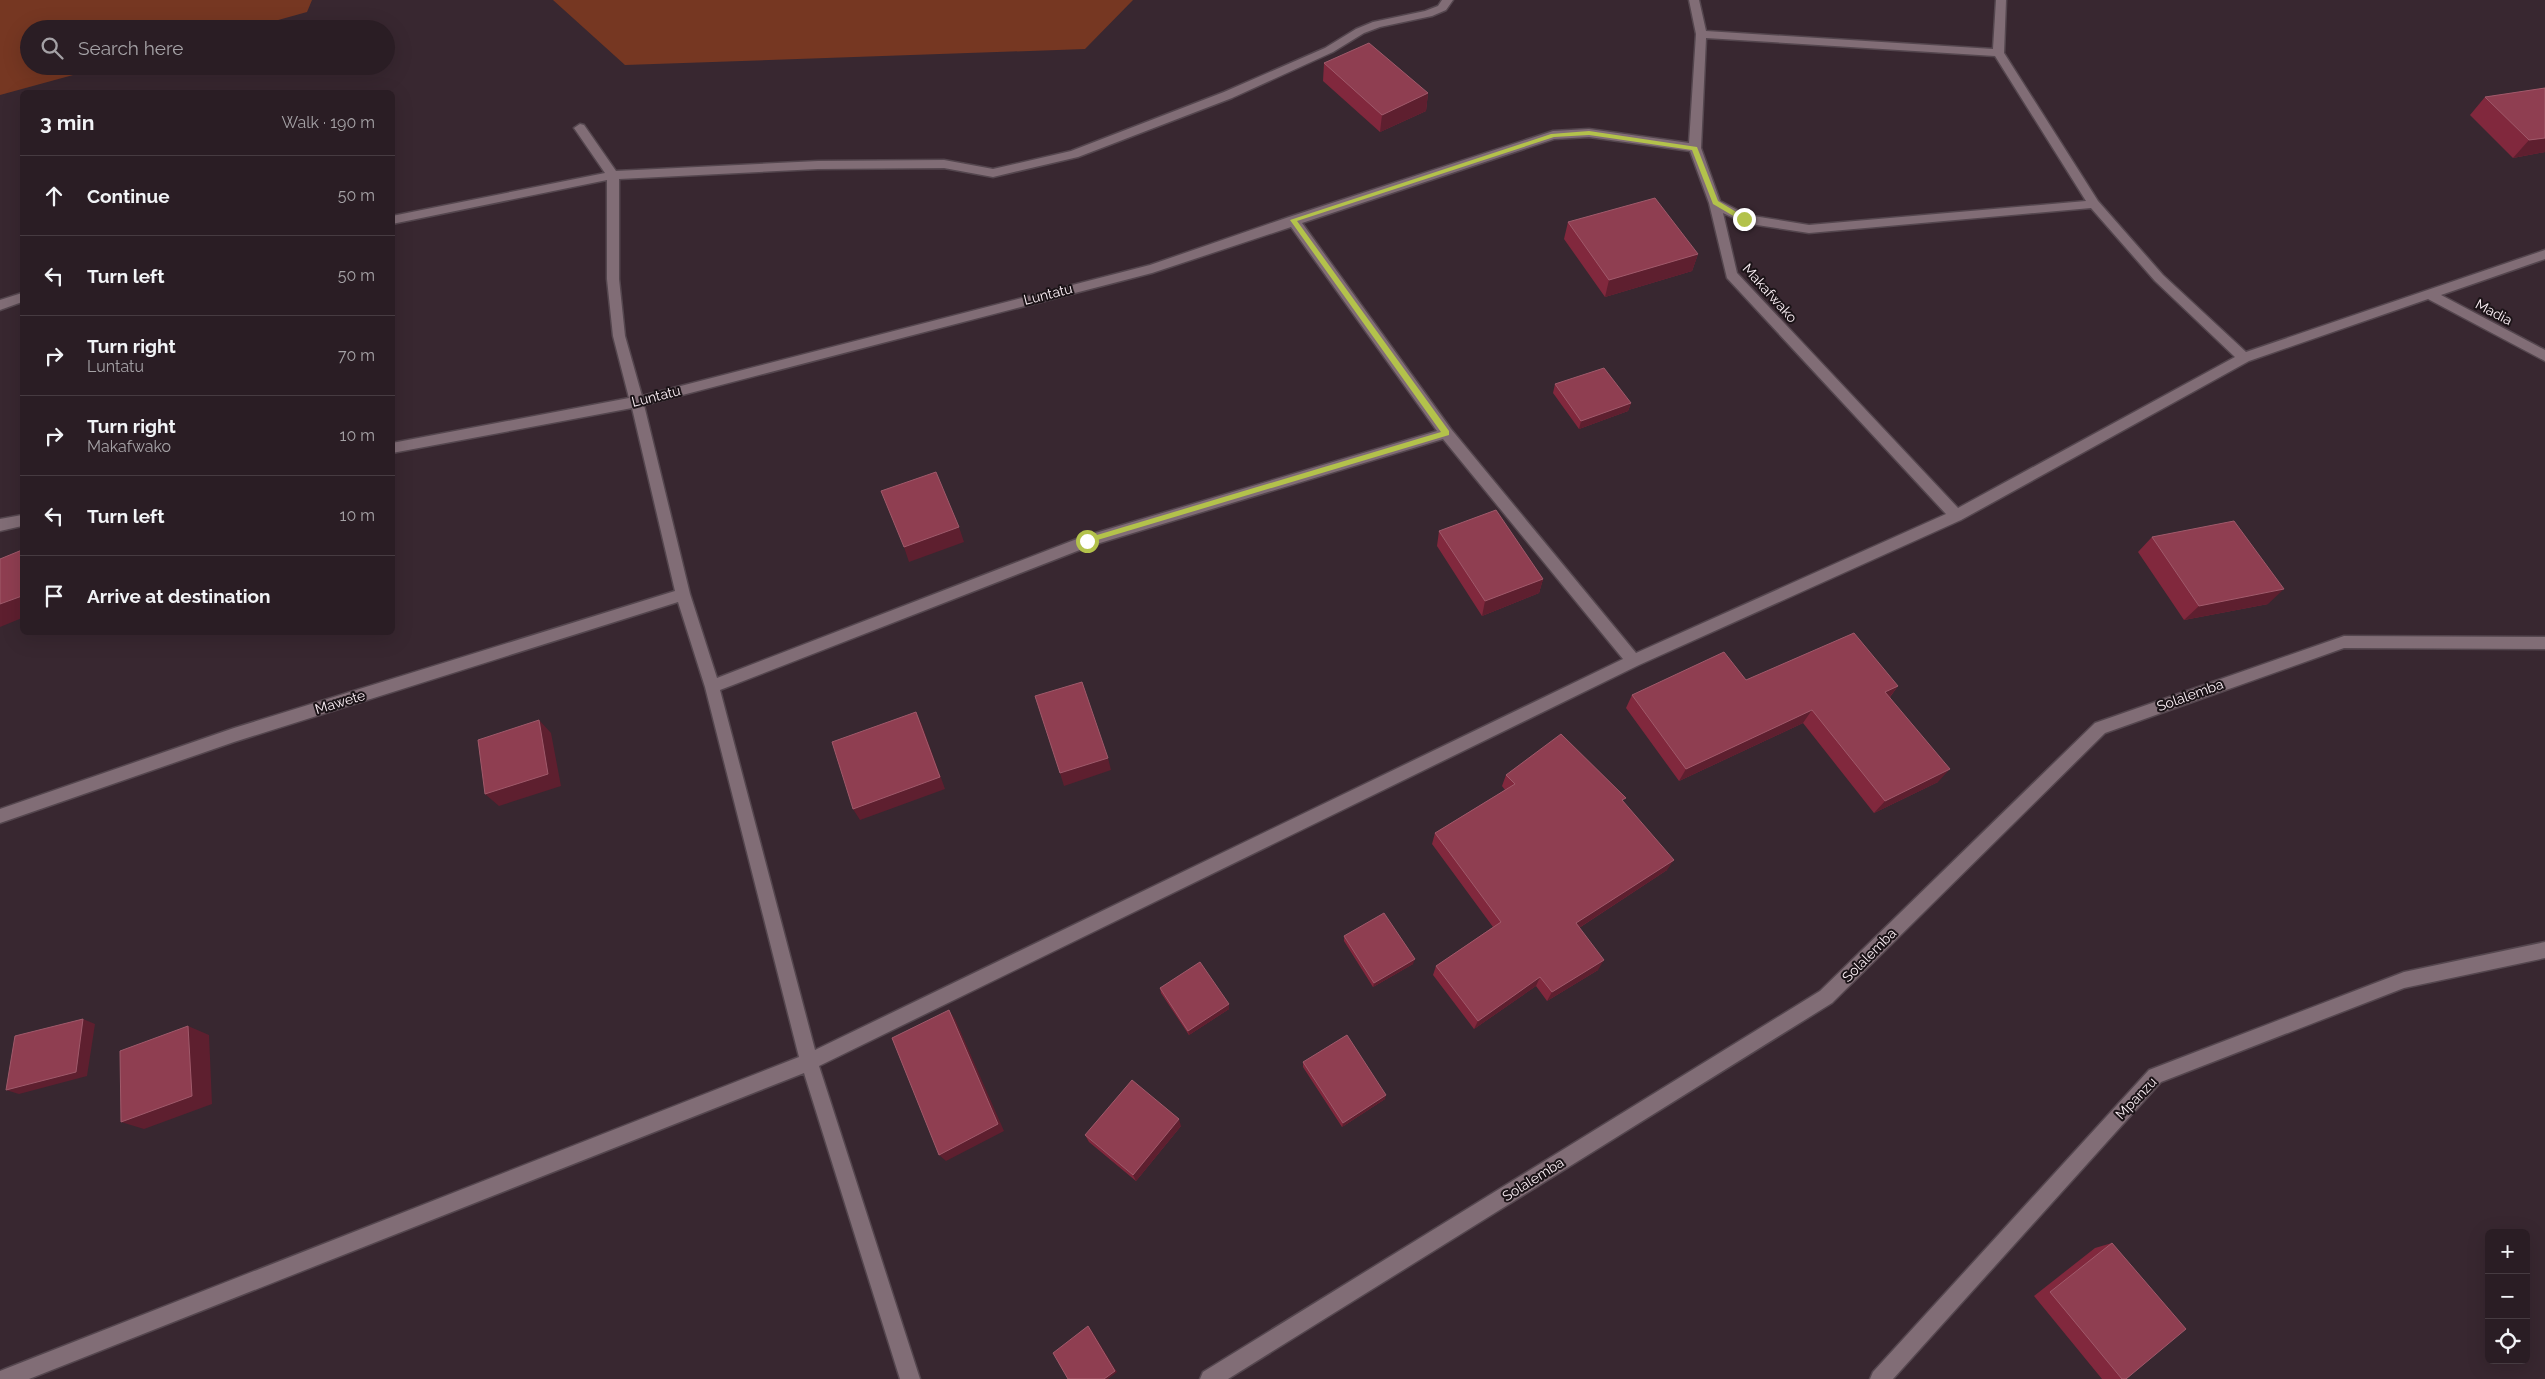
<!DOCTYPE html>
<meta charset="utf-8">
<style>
body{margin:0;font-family:Raleway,sans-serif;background:#32262c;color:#f1f3f6}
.controls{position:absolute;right:15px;bottom:15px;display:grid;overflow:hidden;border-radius:8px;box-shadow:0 5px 20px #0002}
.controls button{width:45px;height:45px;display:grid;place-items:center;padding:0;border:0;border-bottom:1px solid #463b41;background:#2a1d24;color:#f1f3f6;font:25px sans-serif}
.stop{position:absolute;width:15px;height:15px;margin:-11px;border:4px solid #b3c24b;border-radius:50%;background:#fff}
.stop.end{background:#b3c24b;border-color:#fff;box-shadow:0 1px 5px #0008}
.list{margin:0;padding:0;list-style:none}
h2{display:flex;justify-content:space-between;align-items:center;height:65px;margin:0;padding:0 20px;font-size:21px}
h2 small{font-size:16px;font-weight:400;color:#a5a2a6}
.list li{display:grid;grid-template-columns:32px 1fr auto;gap:15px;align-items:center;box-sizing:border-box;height:80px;padding:0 20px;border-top:1px solid #463b41}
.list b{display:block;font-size:19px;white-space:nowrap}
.list p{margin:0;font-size:16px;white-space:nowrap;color:#a5a2a6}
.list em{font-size:16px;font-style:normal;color:#a5a2a6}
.icon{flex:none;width:28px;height:28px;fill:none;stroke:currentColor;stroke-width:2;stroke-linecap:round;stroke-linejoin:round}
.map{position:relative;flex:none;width:2545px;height:1379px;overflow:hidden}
.search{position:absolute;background:#2a1d24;box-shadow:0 5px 20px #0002;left:20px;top:20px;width:375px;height:55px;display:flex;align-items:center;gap:12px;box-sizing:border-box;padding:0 18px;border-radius:28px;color:#a5a2a6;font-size:19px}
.panel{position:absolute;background:#2a1d24;box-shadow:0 5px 20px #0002;left:20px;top:90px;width:375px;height:545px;border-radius:8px}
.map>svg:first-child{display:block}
.green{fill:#763722}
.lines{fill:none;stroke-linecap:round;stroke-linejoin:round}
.street-casing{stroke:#54464e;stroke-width:3}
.street{fill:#816d76;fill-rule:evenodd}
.wall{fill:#81283d}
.shaded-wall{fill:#5e1f2f}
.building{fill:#8f3e51;stroke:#a05a6b}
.route{fill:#b3c24b}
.labels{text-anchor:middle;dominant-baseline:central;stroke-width:4;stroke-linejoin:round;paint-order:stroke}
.street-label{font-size:14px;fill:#fdf1f7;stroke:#1b1317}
</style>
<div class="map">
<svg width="2545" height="1379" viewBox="0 0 2545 1379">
<rect width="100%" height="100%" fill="#382730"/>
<path class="green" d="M0,0H312L307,12L246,29H29V66H106L0,95Z
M553,0H1133L1085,49L625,65Z"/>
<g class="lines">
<defs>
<path id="street" d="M1442,0H1453L1446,10L1432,16L1380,27L1364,33L1333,52L1232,98L1078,157L993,177L944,168L818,169L619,179V279L625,336L642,396L1150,265L1289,217L1553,131L1589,129L1689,143L1696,34L1689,0H1699L1706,31L1993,49L1996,0H2006L2004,53L2098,201L2163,275L2246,352L2545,250V259L2441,295L2545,350V361L2428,299L2249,361L1961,520L1639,665L819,1066L920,1379H900L804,1073L29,1379H0V1371L5,1369L799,1057L705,687L678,602L234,742L0,823V809L234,728L675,591L632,408L392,453V443L629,398L613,336L607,279V180L392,224V216L605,173L574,128L580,124L584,125L616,171L818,161L944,160L993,169L1071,151L1224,92L1325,48L1356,29L1373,22L1425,11L1438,6ZM1706,38L1995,56L2086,201L1809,225L1747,215L1720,201L1701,148ZM1589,137L1690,151L1709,203L1727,278L1946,514L1636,653L1451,429L1302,223L1554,139ZM2091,208L2155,281L2235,357L1958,508L1737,273L1723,213L1744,223L1809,233ZM1291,227L1437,431L1082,537L717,678L690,594L644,405L1152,273ZM1443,439L1623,659L815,1050L720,690L1090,546Z
M22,293V302L0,310V300Z
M22,515V526L0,531V519Z
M2344,636L2545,637V649L2344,648L2105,733L1832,1003L1228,1379H1200L1203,1372L1820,991L2095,723Z
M2545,942V958L2404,988L2161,1082L1893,1379H1870L1873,1372L2149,1070L2404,972Z"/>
</defs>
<use href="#street" class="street-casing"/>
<use href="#street" class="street"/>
</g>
<path class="wall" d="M1324,63L1428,93L1426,111L1380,132L1323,81Z
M2545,88V152L2513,158L2470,115L2485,97Z
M1568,222L1698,254L1692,271L1605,297L1564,239Z
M1555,384L1631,403L1628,411L1579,429L1553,393Z
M1439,531L1543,579L1539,593L1482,616L1437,546Z
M2152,537L2268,604L2184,620L2138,552Z
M1746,680L1898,686L1890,697L1938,782L1874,813L1803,723L1679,781L1626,708L1632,695Z
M1506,775L1623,802L1667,870L1579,928L1598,970L1547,1001L1536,986L1474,1029L1433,975L1436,966L1493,927L1432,844L1435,833L1505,790L1502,786Z
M1344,936L1413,964L1373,987L1344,941Z
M1160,988L1229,1009L1189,1035L1161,993Z
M1303,1062L1385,1099L1342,1127L1303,1067Z
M1181,1126L1136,1181L1089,1142L1085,1135Z
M2112,1243L2126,1379H2102L2034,1296L2095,1248Z"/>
<path class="shaded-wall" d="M1428,93L1426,111L1380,132L1382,115Z
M2545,138V152L2513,158L2529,140Z
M1698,254L1692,271L1605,297L1609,280Z
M1631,403L1628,411L1579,429L1581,421Z
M959,527L964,542L909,562L904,547Z
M1543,579L1539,593L1482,616L1485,601Z
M2284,589L2268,604L2184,620L2199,606Z
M22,596V618L0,627V604Z
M1898,686L1888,699L1885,692Z
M1812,710L1803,723L1679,781L1686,769Z
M916,712L922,725L945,789L860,820L853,809Z
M539,720L551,733L561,786L499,806L485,794Z
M1108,758L1111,770L1064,786L1060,773Z
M1950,769L1938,782L1874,813L1885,801Z
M1674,860L1667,870L1571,933L1576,923Z
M1415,959L1413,964L1373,987L1374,983Z
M1604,960L1598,970L1547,1001L1552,992Z
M1540,977L1536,986L1474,1029L1478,1021Z
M1229,1004V1009L1189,1035L1188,1031Z
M949,1010L955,1019L1004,1131L946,1161L939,1155Z
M83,1019L95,1024L87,1076L19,1094L6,1090Z
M188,1026L209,1035L212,1104L144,1129L121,1122Z
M1386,1095L1385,1099L1342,1127L1343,1123Z
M1179,1119L1181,1126L1136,1181L1133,1175Z
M1088,1326L1090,1328L1117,1372L1108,1379H1104Z"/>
<path class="building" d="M1369,43L1428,93L1382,115L1324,63Z
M2545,88V138L2529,140L2485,97Z
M1655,198L1698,254L1609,280L1568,222Z
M1604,368L1631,403L1581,421L1555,384Z
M936,472L959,527L904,547L881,491Z
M1496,510L1543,579L1485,601L1439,531Z
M2234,521L2284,589L2199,606L2152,537Z
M22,550V596L0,604V559Z
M1854,633L1898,686L1885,692L1950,769L1885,801L1812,710L1686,769L1632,695L1724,652L1746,680Z
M1082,682L1108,758L1060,773L1035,696Z
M916,712L940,777L853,809L832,742Z
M539,720L548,774L485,794L478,740Z
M1561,734L1626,798L1622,800L1674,860L1576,923L1604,960L1552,992L1540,977L1478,1021L1436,966L1501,922L1435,833L1515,784L1506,775Z
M1384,913L1415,959L1374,983L1344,936Z
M1200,962L1229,1004L1188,1031L1160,988Z
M949,1010L998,1124L939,1155L892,1038Z
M83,1019L76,1072L6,1090L15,1036Z
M188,1026L192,1096L121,1122L120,1051Z
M1347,1035L1386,1095L1343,1123L1303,1062Z
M1132,1080L1179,1119L1133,1175L1085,1135Z
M2112,1243L2186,1329L2126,1379H2122L2050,1292Z
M1088,1326L1115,1371L1104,1379H1068L1053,1353Z"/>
<path class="route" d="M1589,131L1697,147L1718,201L1748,219L1742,221L1713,204L1692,150L1589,135L1554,137L1297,221L1449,431V435L1084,544L1083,541L1087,538L1441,432L1290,220L1551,134Z"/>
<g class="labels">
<g class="street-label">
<text transform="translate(1770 293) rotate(48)">Makafwako</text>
<text transform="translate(1048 294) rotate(-14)">Luntatu</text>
<text transform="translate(2494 312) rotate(28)">Madia</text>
<text transform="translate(656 396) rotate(-14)">Luntatu</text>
<text transform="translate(2190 695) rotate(-20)">Solalemba</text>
<text transform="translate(340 702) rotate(-17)">Mawete</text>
<text transform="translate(1869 955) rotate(-45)">Solalemba</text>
<text transform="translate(2136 1098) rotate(-46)">Mpanzu</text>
<text transform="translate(1533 1179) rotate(-32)">Solalemba</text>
</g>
</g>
</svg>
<div class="controls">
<button>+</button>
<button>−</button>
<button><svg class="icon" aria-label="locate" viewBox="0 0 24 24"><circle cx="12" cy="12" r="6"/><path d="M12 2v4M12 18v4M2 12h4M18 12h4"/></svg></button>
</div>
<div class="stop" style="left:1087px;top:541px"></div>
<div class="stop end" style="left:1744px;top:219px"></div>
<div class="search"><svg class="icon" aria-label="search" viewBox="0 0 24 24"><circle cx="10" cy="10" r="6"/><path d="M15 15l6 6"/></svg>Search here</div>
<section class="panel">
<h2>3 min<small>Walk · 190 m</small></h2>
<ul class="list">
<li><svg class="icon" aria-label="ahead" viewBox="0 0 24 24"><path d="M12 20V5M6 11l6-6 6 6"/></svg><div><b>Continue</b></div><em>50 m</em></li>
<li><svg class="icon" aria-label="left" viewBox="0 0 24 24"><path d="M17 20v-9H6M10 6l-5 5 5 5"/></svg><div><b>Turn left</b></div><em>50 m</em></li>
<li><svg class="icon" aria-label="right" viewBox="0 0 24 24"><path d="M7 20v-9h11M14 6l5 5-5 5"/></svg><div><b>Turn right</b><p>Luntatu</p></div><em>70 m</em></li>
<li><svg class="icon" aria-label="right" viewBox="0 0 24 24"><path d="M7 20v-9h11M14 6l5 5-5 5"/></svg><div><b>Turn right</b><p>Makafwako</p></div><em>10 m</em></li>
<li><svg class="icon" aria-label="left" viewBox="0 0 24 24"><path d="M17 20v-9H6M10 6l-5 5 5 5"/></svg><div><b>Turn left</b></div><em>10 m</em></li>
<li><svg class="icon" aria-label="arrive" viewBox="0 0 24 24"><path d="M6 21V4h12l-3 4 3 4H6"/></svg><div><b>Arrive at destination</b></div></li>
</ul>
</section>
</div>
